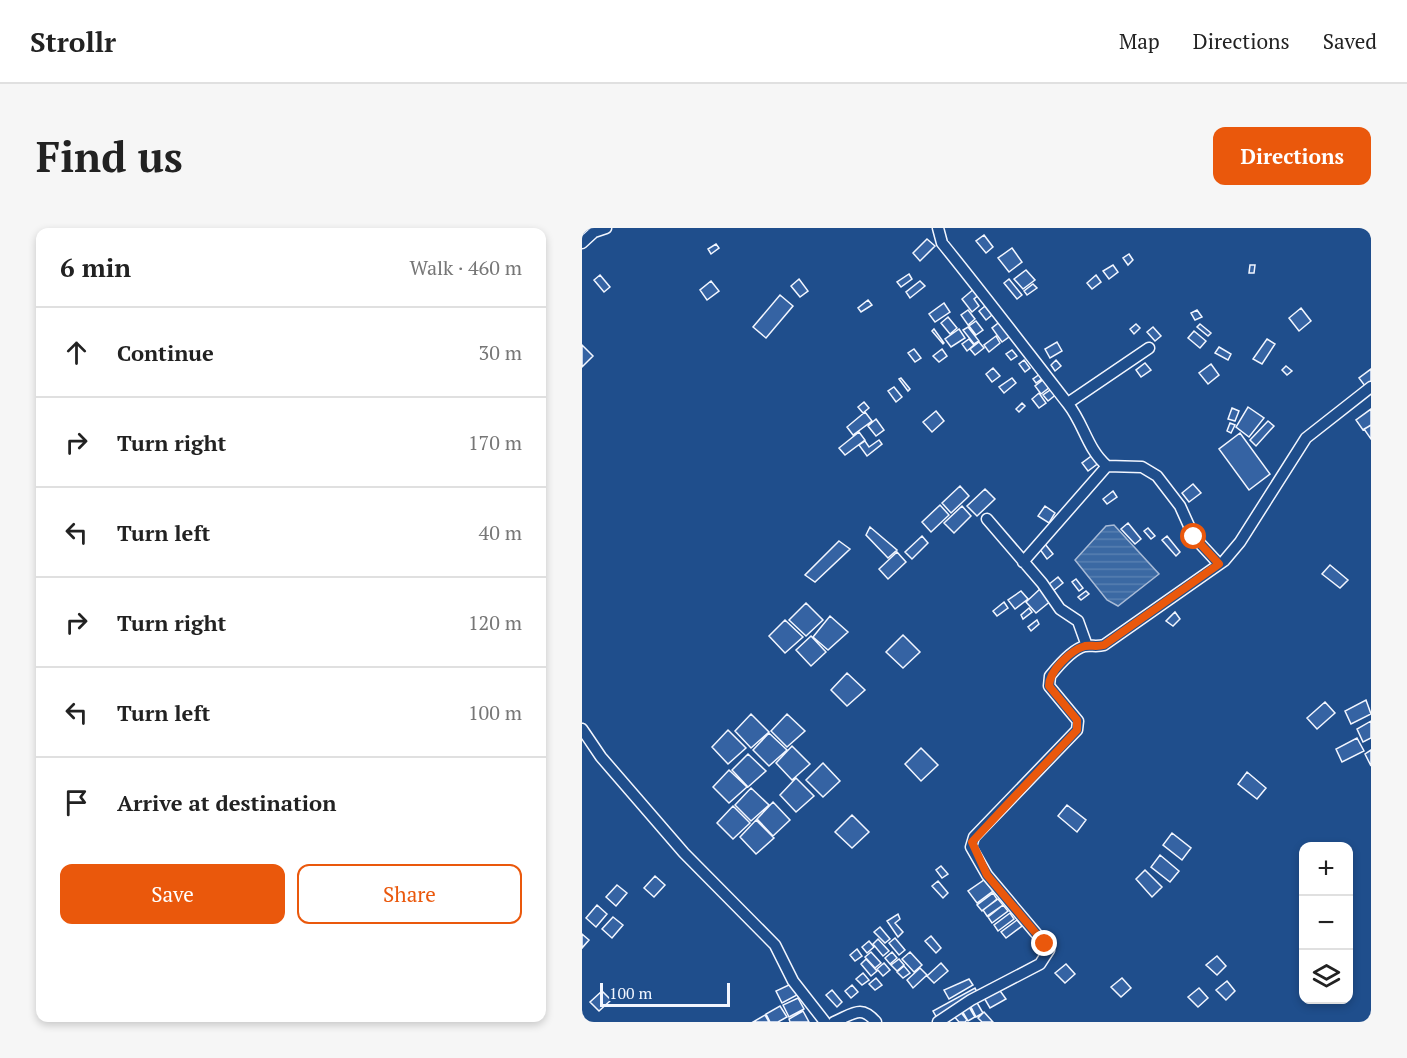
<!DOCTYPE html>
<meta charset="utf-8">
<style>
body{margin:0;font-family:"PT Serif",serif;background:#f6f6f6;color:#222}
.controls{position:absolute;right:18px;bottom:18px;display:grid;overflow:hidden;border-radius:12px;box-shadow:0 3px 9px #0003}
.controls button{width:54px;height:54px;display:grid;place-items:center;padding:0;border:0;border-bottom:2px solid #e0e0e0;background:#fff;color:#222;font:30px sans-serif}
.scale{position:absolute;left:18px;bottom:15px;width:130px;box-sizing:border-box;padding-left:6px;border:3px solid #f2f6ff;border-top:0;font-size:16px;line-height:21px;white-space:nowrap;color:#f2f6ff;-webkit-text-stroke:4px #1f4e8c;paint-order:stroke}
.stop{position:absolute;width:18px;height:18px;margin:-14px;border:4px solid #ea580c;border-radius:50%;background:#fff}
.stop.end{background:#ea580c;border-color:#fff;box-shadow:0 2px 6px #0008}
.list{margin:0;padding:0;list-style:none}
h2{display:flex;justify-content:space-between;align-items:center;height:78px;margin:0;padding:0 24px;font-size:26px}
h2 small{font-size:20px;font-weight:400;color:#767676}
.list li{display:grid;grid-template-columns:39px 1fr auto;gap:18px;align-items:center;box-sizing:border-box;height:90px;padding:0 24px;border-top:2px solid #e0e0e0}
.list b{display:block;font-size:22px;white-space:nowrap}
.list em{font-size:20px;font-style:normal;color:#767676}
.actions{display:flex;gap:12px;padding:18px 24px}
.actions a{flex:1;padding:14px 0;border:2px solid #ea580c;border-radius:12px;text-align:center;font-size:21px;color:#ea580c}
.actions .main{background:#ea580c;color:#fff}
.icon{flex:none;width:33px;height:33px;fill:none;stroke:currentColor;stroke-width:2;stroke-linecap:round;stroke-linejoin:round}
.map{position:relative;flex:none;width:789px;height:794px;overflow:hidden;border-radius:12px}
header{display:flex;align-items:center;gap:36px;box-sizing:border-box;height:84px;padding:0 30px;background:#fff;border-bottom:2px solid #e0e0e0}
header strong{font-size:28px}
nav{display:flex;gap:33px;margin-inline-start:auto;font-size:21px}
.intro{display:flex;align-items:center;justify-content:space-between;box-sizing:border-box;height:144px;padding:0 36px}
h1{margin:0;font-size:42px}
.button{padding:15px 27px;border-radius:12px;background:#ea580c;color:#fff;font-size:21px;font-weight:700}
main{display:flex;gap:36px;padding:0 36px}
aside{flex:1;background:#fff;border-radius:12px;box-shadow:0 3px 9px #0003}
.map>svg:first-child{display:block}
.water{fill:url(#water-rules);stroke:#a8bbd7;stroke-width:1.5}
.building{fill:#3563a3;stroke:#f2f6ff;stroke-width:1.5}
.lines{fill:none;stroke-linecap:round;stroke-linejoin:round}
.minor-casing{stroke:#f2f6ff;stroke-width:13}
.minor{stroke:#1f4e8c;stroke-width:10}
.route{stroke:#ea580c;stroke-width:8}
</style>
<header>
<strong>Strollr</strong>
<nav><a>Map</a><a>Directions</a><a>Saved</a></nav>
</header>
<div class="intro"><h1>Find us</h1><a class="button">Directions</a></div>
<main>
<aside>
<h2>6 min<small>Walk · 460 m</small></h2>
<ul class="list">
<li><svg class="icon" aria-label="ahead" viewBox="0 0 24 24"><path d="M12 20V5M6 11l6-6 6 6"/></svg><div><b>Continue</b></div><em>30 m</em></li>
<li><svg class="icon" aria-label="right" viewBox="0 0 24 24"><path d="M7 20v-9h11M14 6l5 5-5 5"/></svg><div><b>Turn right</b></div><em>170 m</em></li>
<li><svg class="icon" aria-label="left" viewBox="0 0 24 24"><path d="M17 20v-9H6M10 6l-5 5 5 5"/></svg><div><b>Turn left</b></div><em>40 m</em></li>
<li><svg class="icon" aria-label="right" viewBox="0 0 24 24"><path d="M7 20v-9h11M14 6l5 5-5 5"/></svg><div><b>Turn right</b></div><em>120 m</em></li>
<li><svg class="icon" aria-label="left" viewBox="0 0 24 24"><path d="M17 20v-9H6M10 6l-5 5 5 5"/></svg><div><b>Turn left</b></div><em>100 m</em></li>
<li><svg class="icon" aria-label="arrive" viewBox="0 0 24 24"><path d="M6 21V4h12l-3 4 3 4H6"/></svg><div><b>Arrive at destination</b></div></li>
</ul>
<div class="actions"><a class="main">Save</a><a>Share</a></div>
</aside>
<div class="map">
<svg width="789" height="794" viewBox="0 0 789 794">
<defs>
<pattern id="water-rules" width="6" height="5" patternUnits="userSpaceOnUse" patternTransform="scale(1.5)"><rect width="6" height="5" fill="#3b69a3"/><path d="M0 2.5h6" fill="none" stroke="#587fb1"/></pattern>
</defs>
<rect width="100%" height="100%" fill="#1f4e8c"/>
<path class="water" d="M532,297L577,346L536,378L525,372L493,332L524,298Z"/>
<path class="building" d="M402,7L411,19L404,25L394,13Z
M345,11L353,18L338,33L331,25Z
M134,16L137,20L129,26L126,21Z
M430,20L440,34L427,44L416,30Z
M547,26L551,32L546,37L541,30Z
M531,37L536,44L527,51L521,43Z
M668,37H673L672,45H667Z
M444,42L453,52L441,61L432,51Z
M327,46L330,51L319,59L315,54Z
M18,47L28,59L22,64L12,52Z
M514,47L519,54L510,61L505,55Z
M217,51L226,63L218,69L209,58Z
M427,51L440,67L435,71L422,55Z
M129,53L137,63L125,72L118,62Z
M338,53L343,58L328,70L324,64Z
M451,56L455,60L445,67L442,63Z
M393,60L398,66L392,71L397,78L390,84L380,71Z
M198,67L211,78L184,110L171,99Z
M286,72L290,77L279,84L276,80Z
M362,75L368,84L353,94L347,86Z
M403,78L410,87L404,92L397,83Z
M719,80L729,93L717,103L707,90Z
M386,82L393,91L386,97L379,87Z
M615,82L620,89L613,92L609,85Z
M366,89L375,100L368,106L359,95Z
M420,92L431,106L420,114L410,100Z
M394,93L401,102L394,107L387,98Z
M554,96L558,100L552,106L548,101Z
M618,96L629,105L626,108L615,99Z
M386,99L397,113L392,116L381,102Z
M571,99L579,108L573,113L565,104Z
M352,101L362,115L361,116L350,103Z
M377,101L383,110L369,119L363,111Z
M612,103L624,113L618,120L606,110Z
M414,108L418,115L407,124L402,117Z
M387,111L392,117L385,123L380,116Z
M685,111L693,116L680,136L671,131Z
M397,114L402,120L393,127L388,121Z
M475,114L480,123L468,130L463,121Z
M0,117L11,128L0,139Z
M637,119L649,126L646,132L633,125Z
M332,121L339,130L333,134L326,125Z
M360,121L365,128L357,134L351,128Z
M430,122L435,128L429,132L424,126Z
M442,132L448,140L443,144L437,136Z
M474,132L479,138L473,143L469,137Z
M563,135L569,142L559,149L554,142Z
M629,136L637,147L626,156L617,145Z
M704,138L710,143L705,147L700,142Z
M411,140L418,148L410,154L404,146Z
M789,141V153L783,158L777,150Z
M458,146L461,150L454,155L451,151Z
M319,150L328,161L326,163L317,151Z
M430,150L434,155L422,165L417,159Z
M462,151L468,159L459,166L453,158Z
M312,159L320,169L314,174L306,163Z
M471,160L476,165L466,173L461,167Z
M457,165L464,175L457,180L450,171Z
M282,174L287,180L281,185L276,179Z
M440,175L443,178L437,184L434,181Z
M666,179L682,190L667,209L654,199Z
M650,180L657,183L653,193L646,191Z
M789,181V197L781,202L774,192Z
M354,183L362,193L350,204L341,194Z
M283,184L290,193L271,207L265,199Z
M294,191L302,202L294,208L286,198Z
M686,193L692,198L674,218L668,212Z
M648,195L653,197L649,205L645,203Z
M789,197V211L782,201Z
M277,204L283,212L263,227L257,220Z
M658,205L688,246L667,262L637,221Z
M297,212L300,216L285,228L277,217L283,213L287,219Z
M512,226L518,234L506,243L500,235Z
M611,256L619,265L607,274L600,265Z
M378,258L387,268L369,285L360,275Z
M403,261L413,271L395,288L385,278Z
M531,263L535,269L525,276L521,271Z
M358,277L367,287L349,304L340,294Z
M380,278L389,288L372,305L362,295Z
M463,278L473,285L467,295L456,288Z
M546,295L559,311L553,316L539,301Z
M288,299L315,322L306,330L284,307Z
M566,300L573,308L569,311L562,303Z
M340,308L346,315L330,331L323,324Z
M585,308L598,324L594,328L580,312Z
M257,313L268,321L233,354L223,347Z
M463,316L471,326L465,331L457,320Z
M315,324L324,334L306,351L297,341Z
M748,337L766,352L758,360L740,346Z
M476,349L481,355L471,363L466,357Z
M494,351L501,360L497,363L490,354Z
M459,360L470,372L454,385L444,374Z
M439,363L446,371L433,381L426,372Z
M504,363L507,366L499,372L496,369Z
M422,374L426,380L415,388L411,383Z
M224,375L241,392L224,408L207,392Z
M447,380L450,384L441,391L439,387Z
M593,384L598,391L591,398L584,393Z
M248,388L266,404L246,422L231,409Z
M203,392L221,409L203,425L187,408Z
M455,392L457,396L449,403L446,399Z
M321,407L338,424L321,440L304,424Z
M229,408L244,424L229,438L214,422Z
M265,445L283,462L265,478L249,462Z
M784,472L789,486L769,496L763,483Z
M743,474L753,485L735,501L725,490Z
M169,486L187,504L169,520L153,503Z
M205,486L223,503L205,519L189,503Z
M789,493V510L781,514L775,501Z
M146,502L164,520L146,536L130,519Z
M187,505L205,522L187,538L171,522Z
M775,510L782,523L760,534L754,521Z
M210,518L228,536L210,552L194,535Z
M339,520L356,537L339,553L323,536Z
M789,522V538L783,526Z
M166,526L184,543L166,559L150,542Z
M241,535L258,553L241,569L224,552Z
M147,542L165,559L147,575L131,559Z
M665,544L684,560L675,571L656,556Z
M214,550L232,568L214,584L198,567Z
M169,560L187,577L169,593L153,577Z
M191,574L208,592L191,608L175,591Z
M485,577L504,592L495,604L476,588Z
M151,578L168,595L151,611L135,595Z
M270,587L287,604L270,620L253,604Z
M174,592L192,610L174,626L158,609Z
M590,605L609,620L600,632L581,617Z
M578,627L597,643L588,654L569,639Z
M359,638L366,646L360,650L354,642Z
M563,642L580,659L570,669L554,651Z
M73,648L83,657L72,669L62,660Z
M402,652L411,663L395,675L386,663Z
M356,653L366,665L361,670L350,658Z
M35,657L45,665L34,678L24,669Z
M411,665L415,671L400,683L395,677Z
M416,671L421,677L405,688L401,682Z
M15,677L25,686L14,699L4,690Z
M421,677L426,683L410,695L406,689Z
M428,685L432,691L416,703L412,697Z
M316,686L318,691L313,695L321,704L316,709L305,693Z
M31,689L41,697L30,710L20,701Z
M435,692L440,698L424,710L419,704Z
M298,699L308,711L303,715L292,704Z
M0,706L7,712L0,720Z
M349,708L359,720L354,725L343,713Z
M313,710L323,722L317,727L307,715Z
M296,711L307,723L301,728L291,716Z
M287,713L292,719L285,725L280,719Z
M275,721L280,728L273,733L268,727Z
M289,724L299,735L293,740L283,729Z
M310,724L315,730L308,736L303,730Z
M328,724L340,737L332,744L320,731Z
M635,728L644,738L635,747L624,737Z
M284,731L295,743L289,748L279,736Z
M317,731L322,737L315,743L309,737Z
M302,735L308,742L301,748L295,741Z
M359,735L366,743L352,755L345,748Z
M484,736L493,746L483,755L473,745Z
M322,738L328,745L321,750L315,744Z
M338,740L345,747L331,760L325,752Z
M281,745L287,752L280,757L274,751Z
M294,750L300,757L293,762L287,756Z
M540,750L549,760L539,769L529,759Z
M387,751L391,757L367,771L362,762Z
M645,753L653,763L644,772L634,762Z
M209,756L215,767L200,775L194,763Z
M270,757L276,764L269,770L263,763Z
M393,760L396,766L355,790L351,783Z
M416,760L424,771L408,780L401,768Z
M617,760L626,770L616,779L606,769Z
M250,762L260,774L255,779L244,767Z
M20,763L29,772L17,783L8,774Z
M216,770L222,781L207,789L201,777Z
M394,773L401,785L394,789L388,777Z
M386,777L393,789L386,793L379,781Z
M198,778L205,789L196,794H188L184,786Z
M377,782L385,792L383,794H377L370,786Z
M221,783L227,794H208L207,791Z
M402,784L411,794H400L396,790Z
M183,787L187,794H171Z"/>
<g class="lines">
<defs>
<path id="minor" d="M356,0L360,15C403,68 444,122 486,176C502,196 505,221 525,238L560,239L575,248L598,278L612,309L637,336
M0,15L12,4L24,0
M486,175L567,120
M405,291L460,355L478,381L496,393L505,418
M441,334L525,238
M0,501L19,529L102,625L193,717L211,753L243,794
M252,794C271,786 279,776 294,794
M356,794L389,772L458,736L467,722L463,716L405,647L389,619L392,609L495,502L496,493L467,458L468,448C476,438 490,421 503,418C509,417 515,419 522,417L642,333L658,314L724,210L789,159"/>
</defs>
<use href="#minor" class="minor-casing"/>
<use href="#minor" class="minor"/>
</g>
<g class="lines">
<path class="route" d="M463,716L405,647L390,614L495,502V492L467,458C467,443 489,422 503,418C509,417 515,419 522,417L637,336L612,309"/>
</g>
</svg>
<div class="controls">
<button>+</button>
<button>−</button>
<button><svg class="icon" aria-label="layers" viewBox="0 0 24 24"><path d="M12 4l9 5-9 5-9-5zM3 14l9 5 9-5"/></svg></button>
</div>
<div class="scale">100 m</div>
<div class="stop" style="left:612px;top:309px"></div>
<div class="stop end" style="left:463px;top:716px"></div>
</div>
</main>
